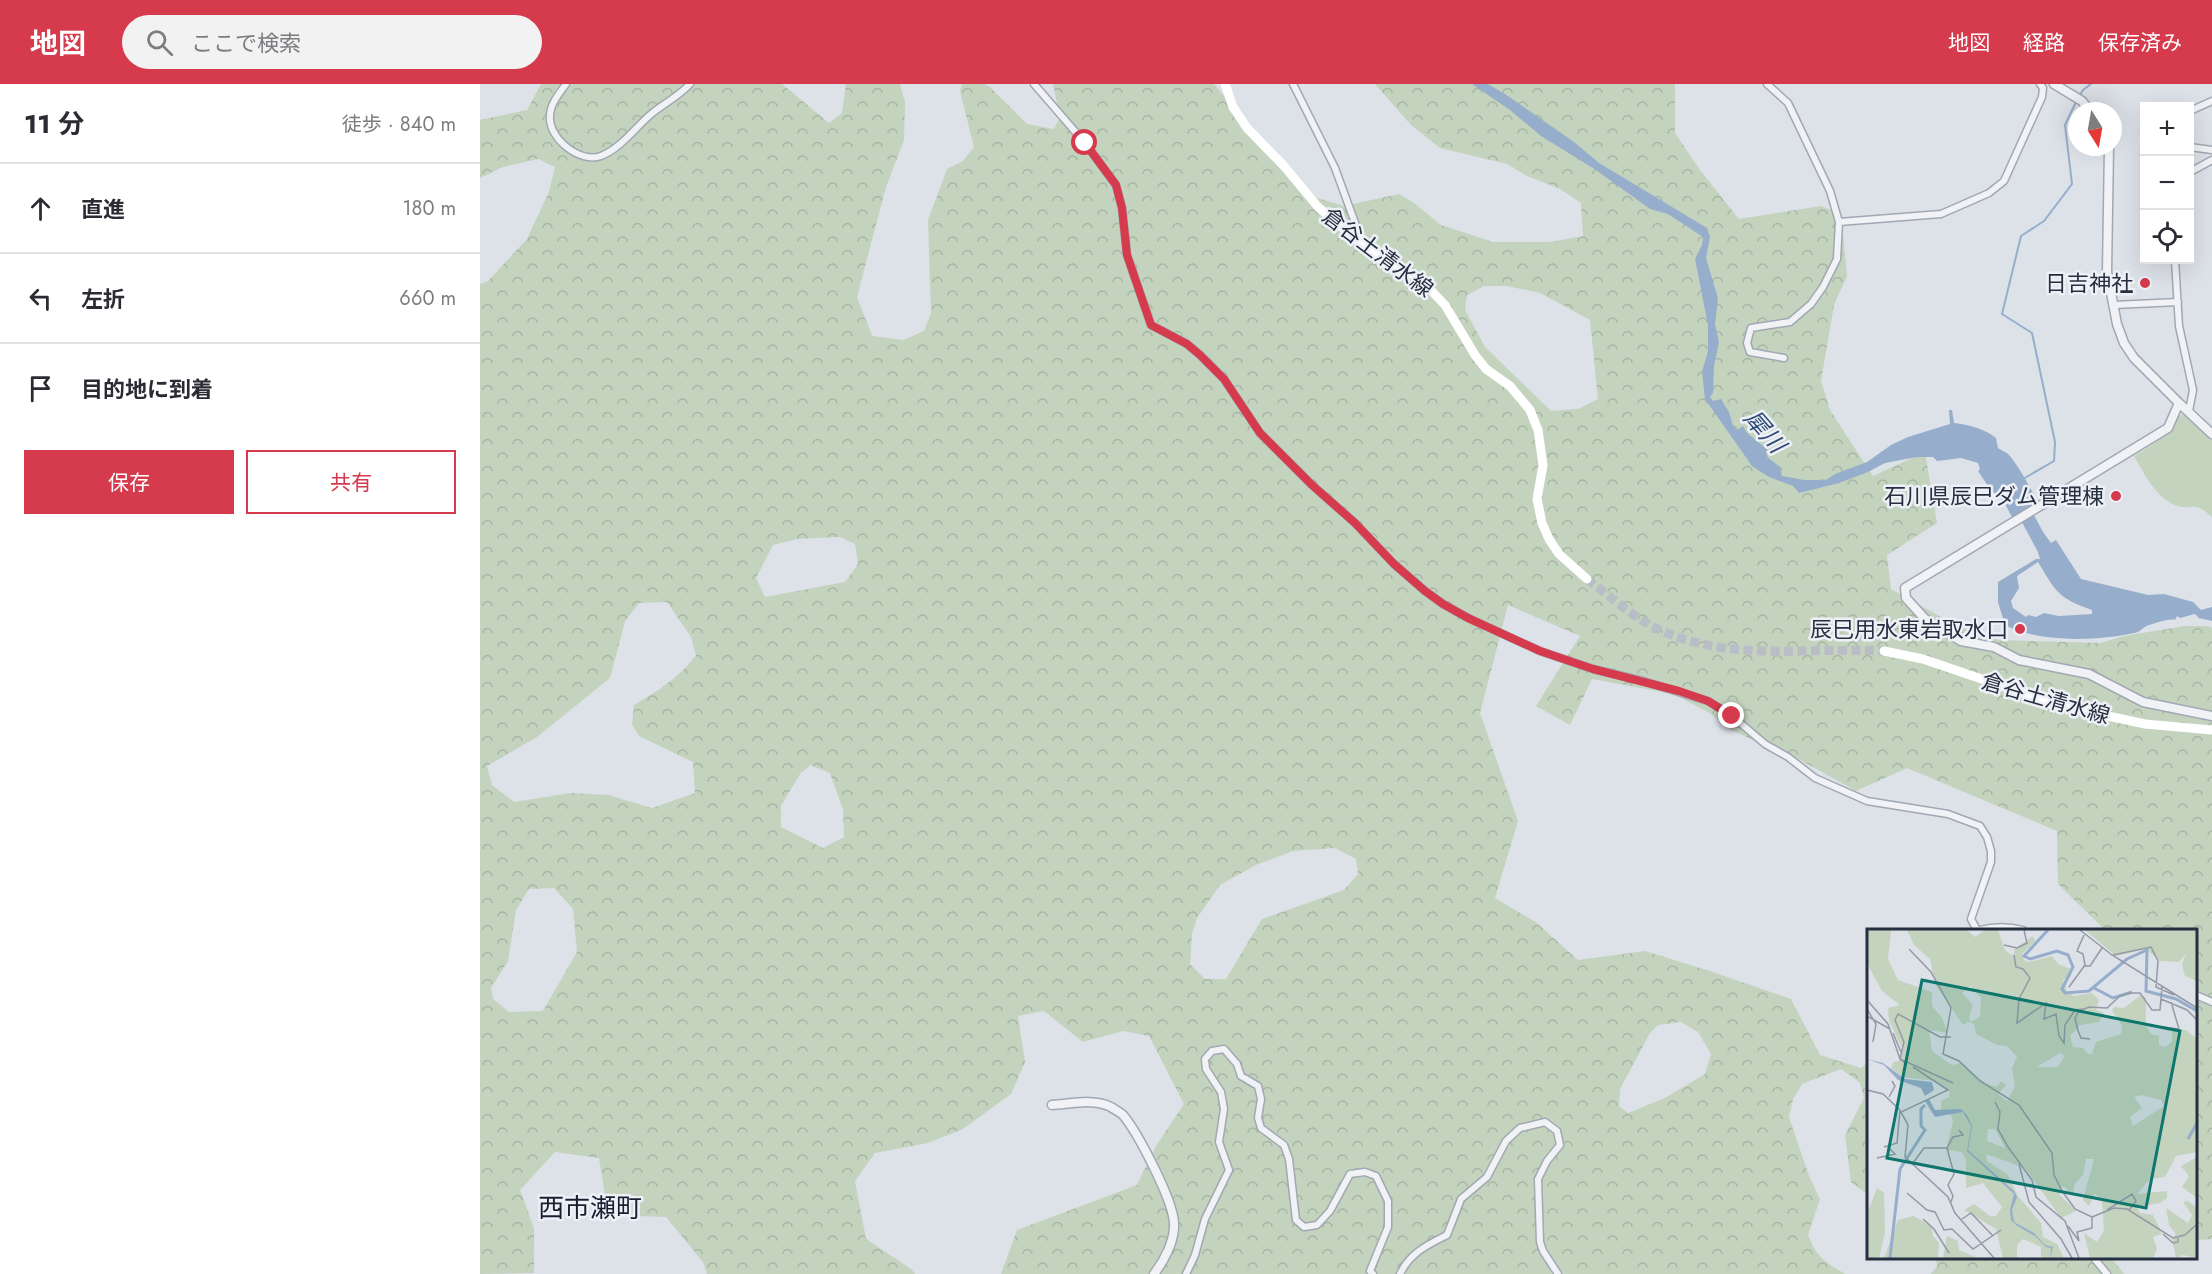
<!DOCTYPE html>
<html lang="ja">
<meta charset="utf-8">
<style>
body{margin:0;font-family:Jost,"Noto Sans JP",sans-serif;background:#f2f2f3;color:#2b2b33}
.controls{position:absolute;right:18px;top:18px;display:grid;overflow:hidden;border-radius:0px;box-shadow:0 6px 24px #0002}
.controls button{width:54px;height:54px;display:grid;place-items:center;padding:0;border:0;border-bottom:2px solid #e1e1e2;background:#fff;color:#2b2b33;font:30px sans-serif}
.compass{position:absolute;left:1588px;top:18px;width:54px;height:54px;border-radius:50%;background:#fff;box-shadow:0 6px 24px #0002;rotate:169deg}
.stop{position:absolute;width:18px;height:18px;margin:-14px;border:4px solid #d53a4d;border-radius:50%;background:#fff}
.stop.end{background:#d53a4d;border-color:#fff;box-shadow:0 2px 6px #0008}
.list{margin:0;padding:0;list-style:none}
h2{display:flex;justify-content:space-between;align-items:center;height:78px;margin:0;padding:0 24px;font-size:26px}
h2 small{font-size:20px;font-weight:400;color:#7c7c81}
.list li{display:grid;grid-template-columns:39px 1fr auto;gap:18px;align-items:center;box-sizing:border-box;height:90px;padding:0 24px;border-top:2px solid #e1e1e2}
.list b{display:block;font-size:22px;white-space:nowrap}
.list em{font-size:20px;font-style:normal;color:#7c7c81}
.actions{display:flex;gap:12px;padding:18px 24px}
.actions a{flex:1;padding:14px 0;border:2px solid #d53a4d;border-radius:0px;text-align:center;font-size:21px;color:#d53a4d}
.actions .main{background:#d53a4d;color:#fff}
.icon{flex:none;width:33px;height:33px;fill:none;stroke:currentColor;stroke-width:2;stroke-linecap:round;stroke-linejoin:round}
.map{position:relative;flex:none;width:1732px;height:1190px;overflow:hidden}
header{display:flex;align-items:center;gap:36px;box-sizing:border-box;height:84px;padding:0 30px;background:#d53a4d;color:#fff}
header strong{font-size:28px}
nav{display:flex;gap:33px;margin-inline-start:auto;font-size:21px}
.search{width:420px;height:54px;background:#f2f2f3;display:flex;align-items:center;gap:15px;box-sizing:border-box;padding:0 21px;border-radius:33px;color:#7c7c81;font-size:22px}
main{display:flex}
aside{flex:1;background:#fff}
.map>svg:first-child{display:block}
.forest{fill:url(#forest-crowns);fill-rule:evenodd}
.green{fill:#c3d3be}
.water{fill:#96aecb;fill-rule:evenodd}
.lines{fill:none;stroke-linecap:round;stroke-linejoin:round}
.stream{stroke:#96aecb;stroke-width:2}
.river{stroke:#96aecb;stroke-width:14}
.secondary-tunnel{stroke:#b8bdc6;stroke-width:9;stroke-dasharray:9 4.5;stroke-linecap:butt}
.minor-casing{stroke:#a2a8b2;stroke-width:9}
.tertiary-casing{stroke:#a2a8b2;stroke-width:11}
.minor{stroke:#f0f2f6;stroke-width:6}
.tertiary{stroke:#f0f2f6;stroke-width:8}
.secondary{stroke:#fff;stroke-width:9}
.route{stroke:#d53a4d;stroke-width:8}
.poi-dot{fill:#d53a4d;stroke:#edf0f6;stroke-width:2}
.labels{text-anchor:middle;dominant-baseline:central;stroke-width:5;stroke-linejoin:round;paint-order:stroke}
.street-label{font-size:22px;fill:#262f40;stroke:#edf0f6}
.poi-label{font-size:22px;fill:#262f40;stroke:#edf0f6;text-anchor:end}
.water-label{font-size:24px;font-style:italic;fill:#2e4c76;stroke:#edf0f6}
.quarter-label{font-size:26px;fill:#182030;stroke:#edf0f6}
.inset-river{fill:none;stroke:#96aecb;stroke-width:3}
.inset-road{fill:none;stroke:#949aa5;stroke-width:1.5}
.view{fill:#0f766e;fill-opacity:0.15;stroke:#0f766e;stroke-width:3}
.inset-edge{fill:none;stroke:#262f40;stroke-width:3}
</style>
<header>
<strong>地図</strong>
<div class="search"><svg class="icon" aria-label="search" viewBox="0 0 24 24"><circle cx="10" cy="10" r="6"/><path d="M15 15l6 6"/></svg>ここで検索</div>
<nav><a>地図</a><a>経路</a><a>保存済み</a></nav>
</header>
<main>
<aside>
<h2>11 分<small>徒歩 · 840 m</small></h2>
<ul class="list">
<li><svg class="icon" aria-label="ahead" viewBox="0 0 24 24"><path d="M12 20V5M6 11l6-6 6 6"/></svg><div><b>直進</b></div><em>180 m</em></li>
<li><svg class="icon" aria-label="left" viewBox="0 0 24 24"><path d="M17 20v-9H6M10 6l-5 5 5 5"/></svg><div><b>左折</b></div><em>660 m</em></li>
<li><svg class="icon" aria-label="arrive" viewBox="0 0 24 24"><path d="M6 21V4h12l-3 4 3 4H6"/></svg><div><b>目的地に到着</b></div></li>
</ul>
<div class="actions"><a class="main">保存</a><a>共有</a></div>
</aside>
<div class="map">
<svg width="1732" height="1190" viewBox="0 0 1732 1190">
<defs>
<pattern id="forest-crowns" width="20" height="18" patternUnits="userSpaceOnUse" patternTransform="scale(1.5)"><rect width="20" height="18" fill="#c3d3be"/><path d="M2 6a3 3 0 1 1 6 0M12 15a3 3 0 1 1 6 0" fill="none" stroke="#a7b5a4"/></pattern>
</defs>
<rect width="100%" height="100%" fill="#dde1e8"/>
<path class="forest" d="M61,0H302L349,39L362,29L366,0H420L425,18L424,56L406,103L377,213L392,252L423,256L444,247L451,229L448,136L467,85L483,77L494,63L480,7L482,0H504L510,3L547,40L574,45L580,33L573,0H734L828,111L864,122L919,110L934,119L961,141L1013,158H1070L1103,152L1101,119L1080,105L1045,91L1027,80L960,64L931,41L895,0H1195V49L1220,86L1259,135L1341,122L1361,130L1367,192L1354,221L1341,297L1350,326L1393,392L1445,368L1457,439L1407,471L1411,505L1477,542L1519,556L1621,559L1644,552L1705,542H1728L1732,544V1155L1716,1156V846H1625L1578,800L1577,747L1427,684L1376,707L1322,677L1253,647L1228,628L1193,610L1112,595L1090,641L1056,622L1100,552L1028,521L1000,629L1038,737L1015,814L1057,839L1098,876L1165,867L1230,887L1311,915L1340,971L1381,984L1388,978V1111L1371,1098L1365,1051L1384,1014L1380,999L1361,985L1322,1000L1313,1015L1309,1033L1329,1092L1340,1115L1328,1151C1336,1172 1346,1180 1366,1190H521L537,1146L657,1101L676,1062L704,1020L669,952L643,947L603,958L564,927L538,932L545,978L531,1010L483,1045L448,1059L395,1069L375,1097L386,1155L431,1185L435,1190H227L223,1178L186,1133L128,1131L119,1074L75,1068L40,1106L54,1144V1189L0,1190V200L8,197L47,155L69,108L75,83L58,75L23,83L0,94V36L47,26ZM1004,202H1027L1060,209L1110,236L1118,315L1098,325L1071,327L1005,263L985,226L987,211ZM360,453L375,460L378,480L365,498L285,513L276,494L293,461L317,455ZM187,518L211,553L216,572C198,594 178,607 154,621L152,640L159,652L213,678L215,709L172,724L128,711L91,709L34,718L12,701L7,682L57,653L130,594L145,537L159,519ZM330,681L350,689L363,726L364,753L343,764L301,743V722L320,690ZM855,764L876,775L878,790L864,806L782,835L746,895H725L710,880L712,850L717,834L740,801L776,781L813,767ZM74,804L93,825L97,868L63,927L29,928L13,915L11,904L28,877L36,826L49,805ZM1201,938L1218,948L1231,970L1225,990L1185,1014L1148,1029L1139,1022L1140,1005L1170,949L1178,941Z
M1456,1174H1632L1644,1190H1451L1457,1182Z"/>
<path class="green" d="M1705,330L1732,356V433C1712,415 1716,427 1698,422C1677,416 1664,389 1654,372C1672,361 1690,352 1698,332Z"/>
<path class="water" d="M992,0H1008L1028,12L1094,58L1119,79L1227,144L1230,153L1226,174L1238,214L1235,240L1239,258L1234,282L1233,309L1230,313L1233,317L1241,315L1249,328L1253,342L1257,346L1263,342L1267,349L1288,366L1286,367L1287,373L1300,383L1302,392L1324,396H1346L1355,390L1387,378L1411,361L1428,353L1470,340L1469,326H1472L1474,339C1489,341 1503,344 1516,354L1518,364C1522,367 1527,368 1530,372C1542,387 1549,403 1559,419L1533,435L1524,418L1510,405L1498,387L1500,385L1498,379L1481,374L1457,377L1453,373H1437L1405,379L1388,388L1359,399L1319,409L1313,402L1289,393L1272,382L1225,315L1222,288L1228,267V241L1215,175L1222,161L1223,153L1188,130L1170,125L1116,86L1061,52L1030,26Z
M1563,448L1571,459L1576,456L1601,495L1668,511L1684,510L1713,518L1721,526L1732,523V537L1719,534L1715,530L1700,534L1697,532L1695,536C1691,534 1670,540 1665,543C1661,545 1660,548 1654,549C1616,557 1559,559 1525,541L1518,518V498L1556,475H1560L1556,461L1552,454L1555,453L1557,456L1562,454L1560,449ZM1558,478C1576,508 1578,514 1612,526V530L1579,532L1564,529L1556,533L1548,531L1546,533L1533,524L1531,517L1539,504L1537,492Z"/>
<g class="lines">
<path class="stream" d="M1599,13L1603,6L1611,0
M1543,395L1574,377L1575,358L1552,249L1522,230L1541,152L1564,137L1592,100L1585,41L1596,18"/>
<path class="river" d="M1539,418L1567,470"/>
<path class="secondary-tunnel" d="M1107,495C1131,513 1155,535 1182,547C1253,578 1329,563 1404,567"/>
<defs>
<path id="minor" d="M86,0C79,10 70,20 70,32C68,54 100,80 121,72C141,64 154,45 170,31C183,20 198,13 210,0
M554,0L605,59L636,101L642,124L647,171L671,241L707,260L720,271L744,295L780,349L832,401L875,439L914,480L945,507L963,520L988,534L1060,567L1113,585L1163,597L1228,617L1252,632L1285,660L1308,673L1335,694L1387,717L1468,730L1500,742L1507,753L1511,767V778L1491,835L1497,846
M813,0L855,84L882,158
M1287,0L1308,19L1350,107L1359,138L1357,175L1343,203L1331,220L1310,238L1271,244L1267,259L1270,268L1304,274
M1710,27L1732,17
M1710,63L1732,66
M1710,88L1732,76
M1359,138L1461,130L1509,109L1524,97L1562,13L1563,4L1560,0
M1695,176L1699,242L1713,306L1709,327
M1634,221L1698,218
M1500,846C1515,842 1527,842 1543,846
M1716,911L1732,918
M1614,1174L1627,1190
M706,1190L715,1171L725,1135L749,1086L739,1058L744,1025L741,1008L726,985L725,975L732,967L744,965L757,980L761,992L778,1002L781,1015L778,1034L781,1044L804,1061L809,1075L816,1136L824,1143L837,1141L850,1127L870,1090L885,1088L896,1092L908,1117V1143L890,1187L893,1190
M920,1190C930,1169 947,1161 967,1151L981,1115L1007,1093L1026,1057L1040,1044L1065,1038L1077,1047L1080,1061L1067,1077L1058,1095L1060,1158L1063,1167L1078,1190"/>
<path id="tertiary" d="M1574,0L1602,17L1610,27
M1629,63L1627,188L1637,240L1644,259L1654,274L1699,319L1688,344L1425,504L1426,514L1445,535L1481,557L1514,563L1539,576L1609,590L1663,618L1732,632
M1699,319L1732,350
M572,1021C590,1020 614,1014 631,1023C635,1026 640,1028 643,1031C658,1049 693,1116 694,1139C695,1157 684,1177 674,1190"/>
</defs>
<use href="#minor" class="minor-casing"/>
<use href="#tertiary" class="tertiary-casing"/>
<use href="#minor" class="minor"/>
<use href="#tertiary" class="tertiary"/>
<path class="secondary" d="M745,0L753,23L767,44L804,82L838,123L883,161L940,195L965,221L995,271L1006,285L1030,302L1050,326L1058,346L1063,381L1057,415L1062,439L1069,455L1079,470L1107,495
M1404,567L1443,575L1577,621L1665,640L1732,646"/>
</g>
<g class="lines">
<path class="route" d="M605,59L636,101L642,124L647,171L671,241L707,260L720,271L744,295L780,349L832,401L875,439L914,480L945,507L963,520L988,534L1060,567L1113,585L1199,607L1228,617L1252,632"/>
</g>
<g class="poi-dot">
<circle cx="1665" cy="199" r="6"/>
<circle cx="1636" cy="412" r="6"/>
<circle cx="1540" cy="545" r="6"/>
</g>
<g class="labels">
<g class="street-label">
<text transform="translate(898 168) rotate(37)">倉谷土清水線</text>
<text transform="translate(1566 614) rotate(16)">倉谷土清水線</text>
</g>
<g class="poi-label">
<text x="1653" y="199">日吉神社</text>
<text x="1624" y="412">石川県辰巳ダム管理棟</text>
<text x="1528" y="545">辰巳用水東岩取水口</text>
</g>
<g class="water-label">
<text transform="translate(1285 347) rotate(49)">犀川</text>
</g>
<g class="quarter-label">
<text x="110" y="1124">西市瀬町</text>
</g>
</g>
<g transform="translate(1387 845)">
<rect width="330" height="330" fill="#dde1e8"/>
<path d="M0,1H24L21,30L31,51L65,63V77L75,89L81,104L62,101L65,122L85,136L94,134L118,154L130,158L134,152L139,156L131,165L140,172L148,157L145,139L150,128L140,117L130,116L109,105L107,95L101,93L96,96L68,55L63,30L47,16L40,1H100L108,8L118,1H131L138,21L146,27L148,20L166,7L168,12L155,25L157,31L162,33L185,27L191,35L204,40V47L196,51L200,63L207,67L225,64L232,71L229,81L237,84L232,93L213,96L203,107L206,118L216,119L221,125H225L229,113L254,105L255,96L245,82L247,78L257,79L274,66L279,69V97L284,105L292,107V116L298,118L305,113V100L319,101L330,110V223L309,227L298,248L283,250L270,265L300,262V269L293,274L270,278L273,284L286,286L293,300L294,305L286,308L290,320L286,329H223L217,304L230,313L237,302L235,272L228,264L222,277L216,271L227,230H219L216,246L207,256L206,267L198,258H193V266L209,282L194,289L158,239L119,225L120,232L141,246L151,267L174,294L176,308L190,315L197,329H174V318L156,310L150,316V329H136L129,300L97,281L107,275L123,287H129L135,278L116,254L99,259V231L95,223L79,221L86,192L82,181L74,183V172L82,168L83,163L68,152L36,148L24,139L26,133L32,132L35,119L22,92L21,79L33,76L15,62L0,34ZM103,57L114,69L113,87L104,93L102,88L106,76L95,64ZM193,124L198,127L191,138H170ZM274,166L294,171L297,177L266,197L263,188L275,179L267,168ZM121,200H128L138,219L120,212ZM218,1H330V52L318,47L315,35L319,24L312,33L293,32L279,20L249,27ZM330,228V269L315,258L322,247L314,237ZM10,259L17,264L18,304L12,329H0V285ZM321,272L330,279V329L316,326L309,329L305,310L309,305L302,296L299,279L321,294L325,286L316,273ZM46,287L65,297L66,307L72,314L71,329H17L31,291ZM80,307L91,312L92,321L110,329H76Z" fill="#c3d3be" fill-rule="evenodd"/>
<path d="M0,130L16,134L38,150L65,153L67,161L58,167L54,159L31,151L17,136ZM62,170L68,181L94,180L100,186L105,197L101,221L147,262L150,268L145,281L147,293L167,304L178,316L186,318L183,329L184,319L179,318L168,307L149,296L144,291L143,281L147,265L100,222L104,197L96,183L68,188L58,172Z" fill="#96aecb"/>
<path class="inset-river" d="M181,1L157,27L163,30L190,22L201,26L206,38L195,60L198,64L222,62L260,30L280,21L279,62L309,70L330,82M227,59L246,69L265,63M321,210L330,194M23,329L33,240L58,201L54,197V180L58,176"/>
<path class="inset-road" d="M213,1L245,26L330,79M137,16L150,19L160,14L157,1M42,20L64,43L84,79L76,125L92,132L113,152L152,176L185,224L187,246L195,262L208,280L225,288V299L210,303L212,312L201,297M147,26L149,38L156,40L163,49L152,70L150,94L179,74L177,90L189,85L192,107L197,114L198,96L208,81L216,80M246,26L284,18L291,32L289,58L307,66M217,37H223L235,19M202,58L218,36L216,25L210,22L217,6M294,70L320,81L330,91M0,71L21,95L33,130L86,154M0,80L9,95L6,113M0,87L23,100M296,98L312,100L304,73M26,104L34,123M223,110L214,109L211,102L208,89L212,82L222,78L240,79L253,67L264,64H273L285,81H293L295,58M40,136L33,130L37,113L28,91L31,85L73,108H84M46,138L81,161L34,183L41,196L38,228L81,268L88,284L127,329M0,161L16,165L33,181M22,168L28,157L25,152M128,173L133,183L131,200L141,218L165,251L169,268L198,292L212,329M17,218L30,214L33,181M10,229L28,225L22,219M46,234L57,219H80M152,235L162,273L194,310L205,329M40,264L60,281L68,283L77,301L85,300L106,320L134,301M84,273L86,267L81,256L87,245L80,219L86,208L96,206L92,201M240,281L265,265L269,272L262,281M225,288L247,279L260,280L306,309L318,306L330,295M56,290L67,300L82,324M95,290L104,284L126,307M296,305L306,314L311,313V309"/>
<path class="view" d="M55,51L313,102L279,279L20,229Z"/>
<rect width="330" height="330" class="inset-edge"/>
</g>
</svg>
<div class="controls">
<button>+</button>
<button>−</button>
<button><svg class="icon" aria-label="locate" viewBox="0 0 24 24"><circle cx="12" cy="12" r="6"/><path d="M12 2v4M12 18v4M2 12h4M18 12h4"/></svg></button>
</div>
<svg class="compass" viewBox="-18 -18 36 36"><path d="M0-13l5 13h-10z" fill="#e53935"/><path d="M0 13l5-13h-10z" fill="#7c7c81"/></svg>
<div class="stop" style="left:605px;top:59px"></div>
<div class="stop end" style="left:1252px;top:632px"></div>
</div>
</main>
